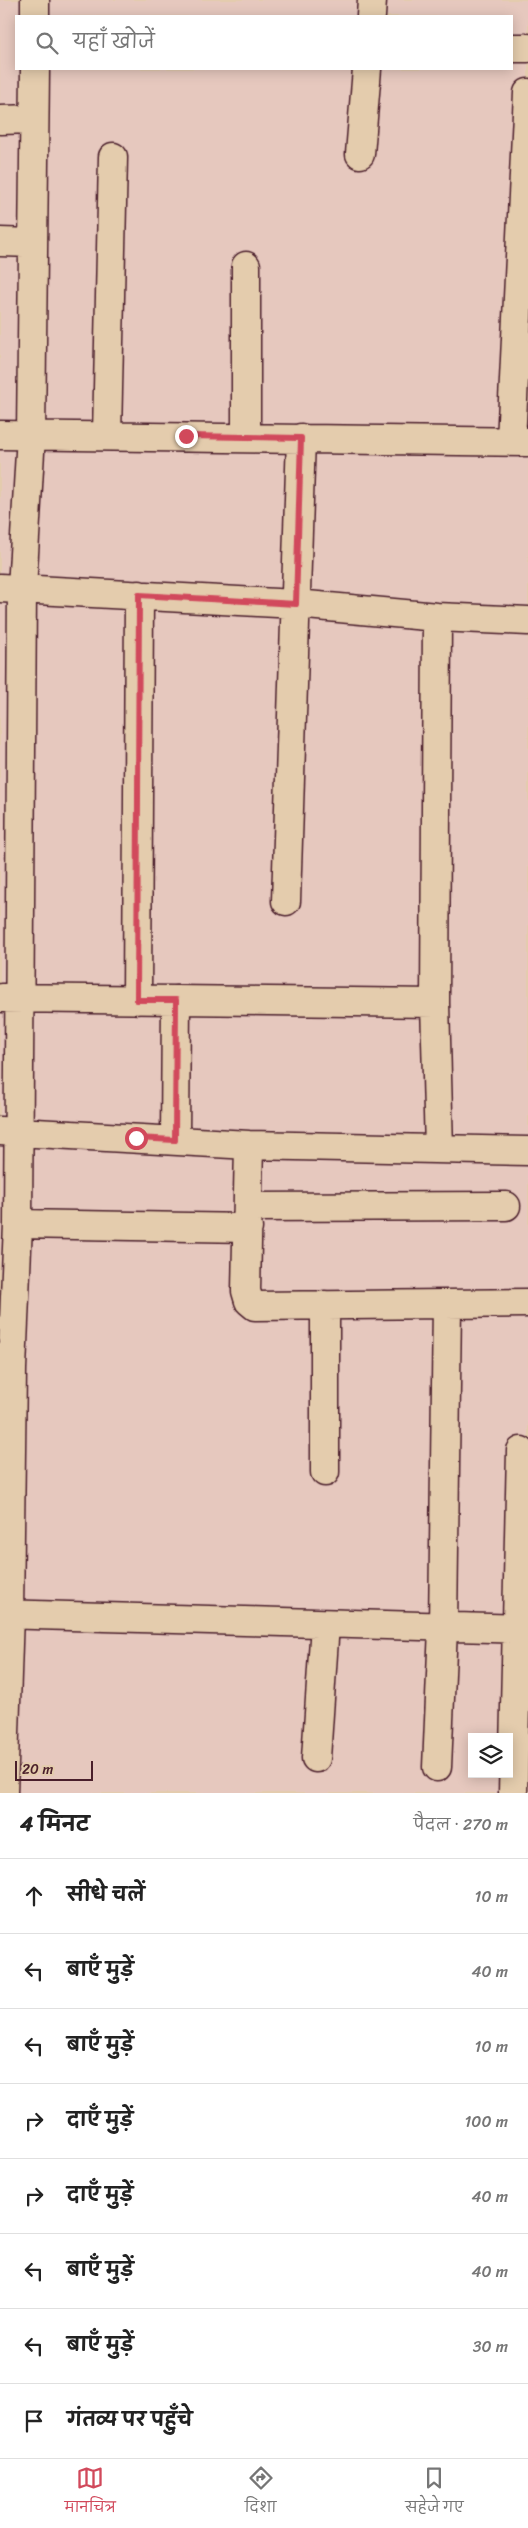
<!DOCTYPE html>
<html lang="hi">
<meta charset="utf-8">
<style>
body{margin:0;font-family:Sriracha,"Playpen Sans Deva",sans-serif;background:#f6f6f6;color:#222}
.controls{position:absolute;right:15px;bottom:15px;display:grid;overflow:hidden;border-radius:0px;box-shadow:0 2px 12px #0003}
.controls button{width:45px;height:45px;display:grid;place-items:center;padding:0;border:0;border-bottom:1px solid #e0e0e0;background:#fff;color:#222;font:25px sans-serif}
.scale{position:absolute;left:15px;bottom:12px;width:78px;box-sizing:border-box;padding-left:5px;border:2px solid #4a1f2b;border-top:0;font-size:14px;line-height:18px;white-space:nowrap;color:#4a1f2b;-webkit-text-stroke:4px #e4ccad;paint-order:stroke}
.stop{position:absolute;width:15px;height:15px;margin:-11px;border:4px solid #d1495b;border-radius:50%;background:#fff}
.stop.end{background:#d1495b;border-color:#fff;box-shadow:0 1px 5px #0008}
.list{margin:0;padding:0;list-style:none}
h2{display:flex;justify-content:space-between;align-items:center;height:65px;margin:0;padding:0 20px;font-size:21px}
h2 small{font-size:16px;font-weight:400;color:#767676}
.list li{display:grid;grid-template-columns:32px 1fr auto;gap:15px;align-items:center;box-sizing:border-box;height:75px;padding:0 20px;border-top:1px solid #e0e0e0}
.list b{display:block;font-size:19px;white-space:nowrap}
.list em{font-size:16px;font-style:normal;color:#767676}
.icon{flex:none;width:28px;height:28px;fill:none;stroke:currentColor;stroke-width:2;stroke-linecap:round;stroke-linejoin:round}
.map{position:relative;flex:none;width:528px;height:1793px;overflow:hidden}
.search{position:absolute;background:#fff;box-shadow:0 2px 12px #0003;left:15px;right:15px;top:15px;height:55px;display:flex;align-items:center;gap:12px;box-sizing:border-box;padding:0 18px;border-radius:0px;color:#767676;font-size:19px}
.sheet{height:665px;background:#fff}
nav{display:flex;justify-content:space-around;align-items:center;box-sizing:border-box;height:70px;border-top:1px solid #e0e0e0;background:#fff;font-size:14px;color:#767676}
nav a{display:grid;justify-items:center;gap:2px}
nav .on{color:#d1495b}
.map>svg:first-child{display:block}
.built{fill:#e6c8be;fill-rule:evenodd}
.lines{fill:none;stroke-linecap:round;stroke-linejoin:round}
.minor-casing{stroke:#4a1f2b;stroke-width:31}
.minor{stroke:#e4ccad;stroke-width:28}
.route{stroke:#d1495b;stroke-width:6}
</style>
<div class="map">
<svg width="528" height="1793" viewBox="0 0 528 1793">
<rect width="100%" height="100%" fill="#e4ccad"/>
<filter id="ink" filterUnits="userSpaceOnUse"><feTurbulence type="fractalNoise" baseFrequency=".02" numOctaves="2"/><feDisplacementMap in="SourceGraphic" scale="10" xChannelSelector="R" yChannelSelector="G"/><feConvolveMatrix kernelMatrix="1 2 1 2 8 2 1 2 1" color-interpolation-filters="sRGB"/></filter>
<g filter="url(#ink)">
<path class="built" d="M0,0H528V1793H0ZM16,16H512V69H16ZM472,1737H509V1774H472Z"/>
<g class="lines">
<defs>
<path id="minor" d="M35,16V0
M371,16L372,0
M512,48H528
M0,120L34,119
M360,154L367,69
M0,242L33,243
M246,266V437
M0,435L528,442
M107,435L113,157
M511,441L528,93
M0,588L296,604L437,617L528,621
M437,617L435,1003L439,1149
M286,901L301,438
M2,998L435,1003
M137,1000L139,595
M0,1131L249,1145L528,1151
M175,1140L176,1000
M249,1145L246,1291L249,1301L255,1306L528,1303
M249,1207L506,1206
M18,1224L248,1228
M325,1472V1305
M0,1614L528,1629
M316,1758L325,1624
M437,1767L443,1628L447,1304
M3,1793L9,1614L12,1369L18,1224L22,588L31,435L35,69
M513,1793L521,1451"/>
</defs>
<use href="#minor" class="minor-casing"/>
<use href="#minor" class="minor"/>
</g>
</g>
<g class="lines" filter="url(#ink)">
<path class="route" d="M136,1138L175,1140L176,1000H137L139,595L296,604L301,438L186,436"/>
</g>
</svg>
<div class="controls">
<button><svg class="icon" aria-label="layers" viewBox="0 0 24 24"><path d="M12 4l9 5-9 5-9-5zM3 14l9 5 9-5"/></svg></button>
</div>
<div class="scale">20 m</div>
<div class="stop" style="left:136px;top:1138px"></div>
<div class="stop end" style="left:186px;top:436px"></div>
<div class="search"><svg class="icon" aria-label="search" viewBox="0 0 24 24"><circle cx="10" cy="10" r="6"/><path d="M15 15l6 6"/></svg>यहाँ खोजें</div>
</div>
<section class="sheet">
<h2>4 मिनट<small>पैदल · 270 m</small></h2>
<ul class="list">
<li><svg class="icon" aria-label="ahead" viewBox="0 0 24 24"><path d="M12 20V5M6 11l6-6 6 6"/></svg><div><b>सीधे चलें</b></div><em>10 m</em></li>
<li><svg class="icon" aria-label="left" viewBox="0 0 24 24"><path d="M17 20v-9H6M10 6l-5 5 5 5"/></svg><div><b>बाएँ मुड़ें</b></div><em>40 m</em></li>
<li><svg class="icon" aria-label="left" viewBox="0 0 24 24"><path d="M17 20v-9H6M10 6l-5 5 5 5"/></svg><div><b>बाएँ मुड़ें</b></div><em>10 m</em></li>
<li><svg class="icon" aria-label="right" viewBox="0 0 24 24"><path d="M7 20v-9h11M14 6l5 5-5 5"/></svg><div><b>दाएँ मुड़ें</b></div><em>100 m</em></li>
<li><svg class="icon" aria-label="right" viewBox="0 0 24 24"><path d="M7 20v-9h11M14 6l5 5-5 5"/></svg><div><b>दाएँ मुड़ें</b></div><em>40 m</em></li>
<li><svg class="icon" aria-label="left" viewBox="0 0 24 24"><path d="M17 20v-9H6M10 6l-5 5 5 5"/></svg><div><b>बाएँ मुड़ें</b></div><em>40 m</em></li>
<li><svg class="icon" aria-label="left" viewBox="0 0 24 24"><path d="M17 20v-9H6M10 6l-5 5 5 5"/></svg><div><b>बाएँ मुड़ें</b></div><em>30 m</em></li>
<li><svg class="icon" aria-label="arrive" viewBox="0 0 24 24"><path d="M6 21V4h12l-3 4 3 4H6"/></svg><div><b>गंतव्य पर पहुँचे</b></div></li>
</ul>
</section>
<nav>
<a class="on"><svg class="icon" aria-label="map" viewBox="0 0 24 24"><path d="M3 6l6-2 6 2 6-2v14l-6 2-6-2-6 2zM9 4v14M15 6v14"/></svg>मानचित्र</a>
<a><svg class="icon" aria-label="directions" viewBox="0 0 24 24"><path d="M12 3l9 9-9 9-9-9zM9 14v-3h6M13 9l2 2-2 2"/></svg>दिशा</a>
<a><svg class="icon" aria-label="saved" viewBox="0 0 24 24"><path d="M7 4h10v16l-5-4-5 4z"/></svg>सहेजे गए</a>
</nav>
